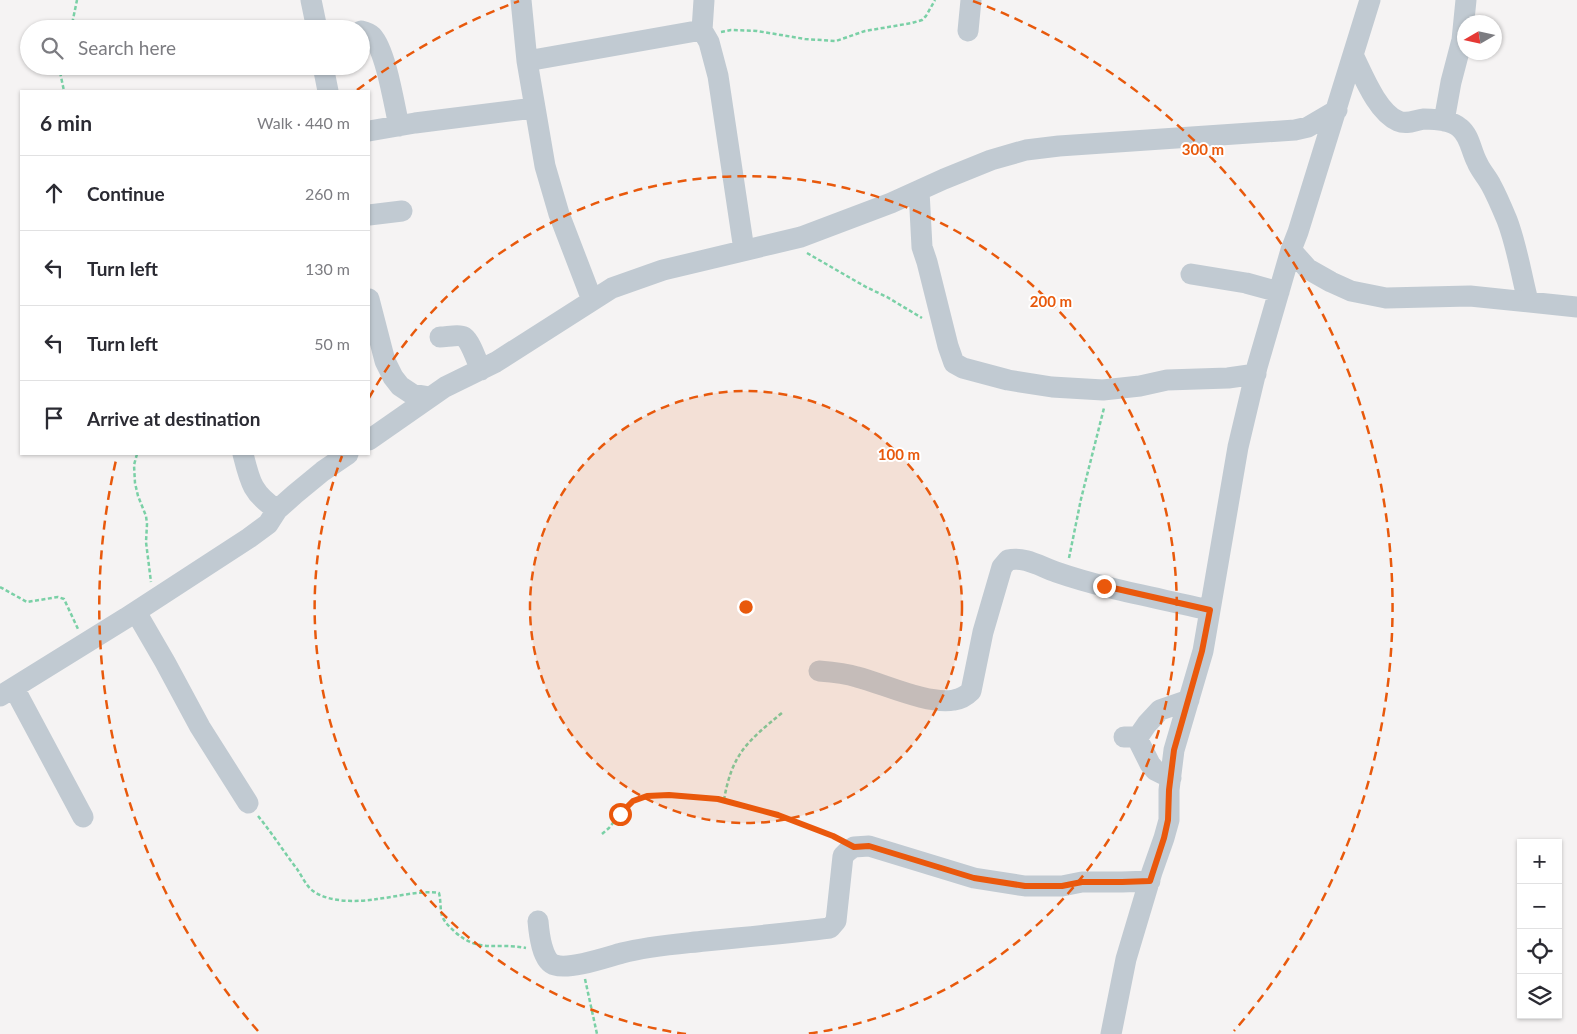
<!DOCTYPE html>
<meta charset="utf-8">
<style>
body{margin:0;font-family:Lato,sans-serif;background:#f7f7f7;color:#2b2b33}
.controls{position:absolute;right:15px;bottom:15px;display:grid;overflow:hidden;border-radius:0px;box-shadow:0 1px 4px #0004}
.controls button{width:45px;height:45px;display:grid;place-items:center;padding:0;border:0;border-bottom:1px solid #e1e1e2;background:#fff;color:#2b2b33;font:25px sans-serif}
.compass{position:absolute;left:1457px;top:15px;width:45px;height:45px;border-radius:50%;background:#fff;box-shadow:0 1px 4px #0004;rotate:261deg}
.stop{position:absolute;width:15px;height:15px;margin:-11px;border:4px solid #ea580c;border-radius:50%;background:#fff}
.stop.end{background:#ea580c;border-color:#fff;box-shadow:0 1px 5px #0008}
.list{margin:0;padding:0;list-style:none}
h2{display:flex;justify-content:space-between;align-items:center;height:65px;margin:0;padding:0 20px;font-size:21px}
h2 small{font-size:16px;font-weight:400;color:#7c7c81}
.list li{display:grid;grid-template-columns:32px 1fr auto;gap:15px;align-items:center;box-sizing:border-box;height:75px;padding:0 20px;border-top:1px solid #e1e1e2}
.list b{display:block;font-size:19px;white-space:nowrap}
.list em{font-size:16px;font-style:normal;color:#7c7c81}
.icon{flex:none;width:28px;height:28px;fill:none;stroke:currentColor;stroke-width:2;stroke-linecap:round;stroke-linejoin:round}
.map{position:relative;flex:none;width:1577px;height:1034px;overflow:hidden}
.search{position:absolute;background:#fff;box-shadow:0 1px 4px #0004;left:20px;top:20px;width:350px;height:55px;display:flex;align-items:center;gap:12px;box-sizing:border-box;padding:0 18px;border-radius:28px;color:#7c7c81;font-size:19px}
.panel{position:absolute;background:#fff;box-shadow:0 1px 4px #0004;left:20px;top:90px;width:350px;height:365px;border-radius:0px}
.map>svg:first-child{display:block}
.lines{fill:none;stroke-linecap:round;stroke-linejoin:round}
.path{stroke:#7ad0a6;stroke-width:2.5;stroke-dasharray:4 2.5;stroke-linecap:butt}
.minor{stroke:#c1cad2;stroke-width:21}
.route{stroke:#ea580c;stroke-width:6}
.ring{fill:none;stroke:#e8590c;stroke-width:2.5;stroke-dasharray:9 6}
.centre{fill:#e8590c;stroke:#fff;stroke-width:2.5}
.ring-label{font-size:15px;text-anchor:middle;font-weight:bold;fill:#e8590c;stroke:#fff;stroke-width:4;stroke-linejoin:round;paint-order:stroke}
</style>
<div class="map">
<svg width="1577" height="1034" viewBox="0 0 1577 1034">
<rect width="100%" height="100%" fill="#f5f3f3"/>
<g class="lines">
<path class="path" d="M71,29L77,0
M721,32L731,30L757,31L805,39L836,41L865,31L912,23L922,20L926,16L935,0
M61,66L60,72L64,91
M807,253L866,287L887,297L922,318
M137,454L134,465L135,483L138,496L146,516L147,524L146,542L151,582
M1069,558L1081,499L1104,408
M0,587L27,602L58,597L64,599L78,629
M724,800C732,753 748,741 783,712
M258,816C272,833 284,852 297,869C302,876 306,886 313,891C330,903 358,902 377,899C396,897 420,890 439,893C441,901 440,909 442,916C445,923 450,927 455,932C480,954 496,942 526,948
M602,834L609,828L620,814L633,801L647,796L669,795L717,799L779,815L837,838
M585,979L597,1034"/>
<path class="minor" d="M311,0L317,29
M521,0L527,61L545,166L559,214L592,300
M704,0L702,30L709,42L718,76L744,250
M361,31C365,32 369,33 372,36C386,51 394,104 399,126
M968,31L971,0
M1353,55C1363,75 1377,112 1398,121C1407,125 1415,120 1424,119C1436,119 1451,120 1460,128C1470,136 1471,151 1477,162C1480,170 1487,177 1491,185C1497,196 1502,208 1507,220C1517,246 1521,274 1528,301
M527,61L702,30
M323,66L328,91
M1444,121L1451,82L1462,40L1466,0
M369,131L415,123L534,108
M919,191L922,247L927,262L948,346L954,363L963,368L1008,380L1052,387L1103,390L1140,386L1167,380L1228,378L1256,374
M369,215L402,211
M1291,250L1308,269L1331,282L1351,291L1386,298L1470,296L1577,307
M1191,274L1246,283L1279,292
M369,299L385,361L393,377L400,386L412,394L430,397
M440,337C447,337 459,334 464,337C471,342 477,362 481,370
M369,440L445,387L496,362L612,288L663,270L801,237L891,203L944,179L991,160L1026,150L1059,146L1295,130L1308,127L1337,110
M243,454C250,482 252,493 277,510
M136,612L165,662L200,727L248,803
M819,671C832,672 845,673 857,677C884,684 928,705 954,700C961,699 966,696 971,691L983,632L1002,567L1008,560C1025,556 1041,567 1056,572C1105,589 1158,598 1209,610
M14,688L83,817
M0,696L126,618L249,538L268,524L277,510L295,494L323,471L348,454
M1124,737H1138L1147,724L1160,710L1189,700
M1137,738L1150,764L1155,770L1171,778
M538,921C539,933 542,962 555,965C570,970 607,957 622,953C649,946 678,944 705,941C747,937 789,933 830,928L836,921L843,856L848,851L854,847L869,846L974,878L1025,886H1062L1082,882H1122L1150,881
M1111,1034L1126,959L1152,872L1164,838L1169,820V790L1174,750L1203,651L1238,447L1257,367L1291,250L1298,232L1370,0"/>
</g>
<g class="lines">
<path class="route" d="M620,814L633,801L647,796L669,795L718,799L778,815L833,836L854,847L869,846L974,878L1025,886H1062L1082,882H1122L1150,881L1164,838L1168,820L1169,790L1174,750L1202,651L1210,610L1104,586"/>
</g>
<circle cx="746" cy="607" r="216" fill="#e8590c" fill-opacity=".12"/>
<g class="ring">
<circle cx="746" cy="607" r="216"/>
<path d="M686 1034A431 431 0 0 1 342 456M369 398A431 431 0 1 1 806 1034"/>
<path d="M258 1031A647 647 0 0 1 117 456M357 90A647 647 0 0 1 519 1M973 1A647 647 0 0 1 1234 1031"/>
</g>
<circle cx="746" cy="607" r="8" class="centre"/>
<g class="ring-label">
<text x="1203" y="155">300 m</text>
<text x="1051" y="307">200 m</text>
<text x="899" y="460">100 m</text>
</g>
</svg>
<div class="controls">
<button>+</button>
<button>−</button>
<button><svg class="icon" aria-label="locate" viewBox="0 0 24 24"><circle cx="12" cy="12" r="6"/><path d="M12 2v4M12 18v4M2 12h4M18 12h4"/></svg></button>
<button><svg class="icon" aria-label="layers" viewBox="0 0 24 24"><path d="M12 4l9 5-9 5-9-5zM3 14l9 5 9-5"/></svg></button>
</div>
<svg class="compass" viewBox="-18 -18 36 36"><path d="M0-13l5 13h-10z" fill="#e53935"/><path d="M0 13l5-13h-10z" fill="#7c7c81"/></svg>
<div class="stop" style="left:620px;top:814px"></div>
<div class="stop end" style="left:1104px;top:586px"></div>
<div class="search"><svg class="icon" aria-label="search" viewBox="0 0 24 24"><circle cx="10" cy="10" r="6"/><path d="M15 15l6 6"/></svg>Search here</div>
<section class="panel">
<h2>6 min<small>Walk · 440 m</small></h2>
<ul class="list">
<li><svg class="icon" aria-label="ahead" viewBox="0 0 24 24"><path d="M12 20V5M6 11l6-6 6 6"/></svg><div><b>Continue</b></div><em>260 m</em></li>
<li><svg class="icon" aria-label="left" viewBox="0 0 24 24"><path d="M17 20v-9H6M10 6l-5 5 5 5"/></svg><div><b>Turn left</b></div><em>130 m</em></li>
<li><svg class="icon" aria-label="left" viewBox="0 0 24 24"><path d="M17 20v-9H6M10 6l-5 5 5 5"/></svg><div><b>Turn left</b></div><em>50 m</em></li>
<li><svg class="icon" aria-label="arrive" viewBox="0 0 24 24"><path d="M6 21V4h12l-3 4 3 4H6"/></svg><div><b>Arrive at destination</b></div></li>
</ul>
</section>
</div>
